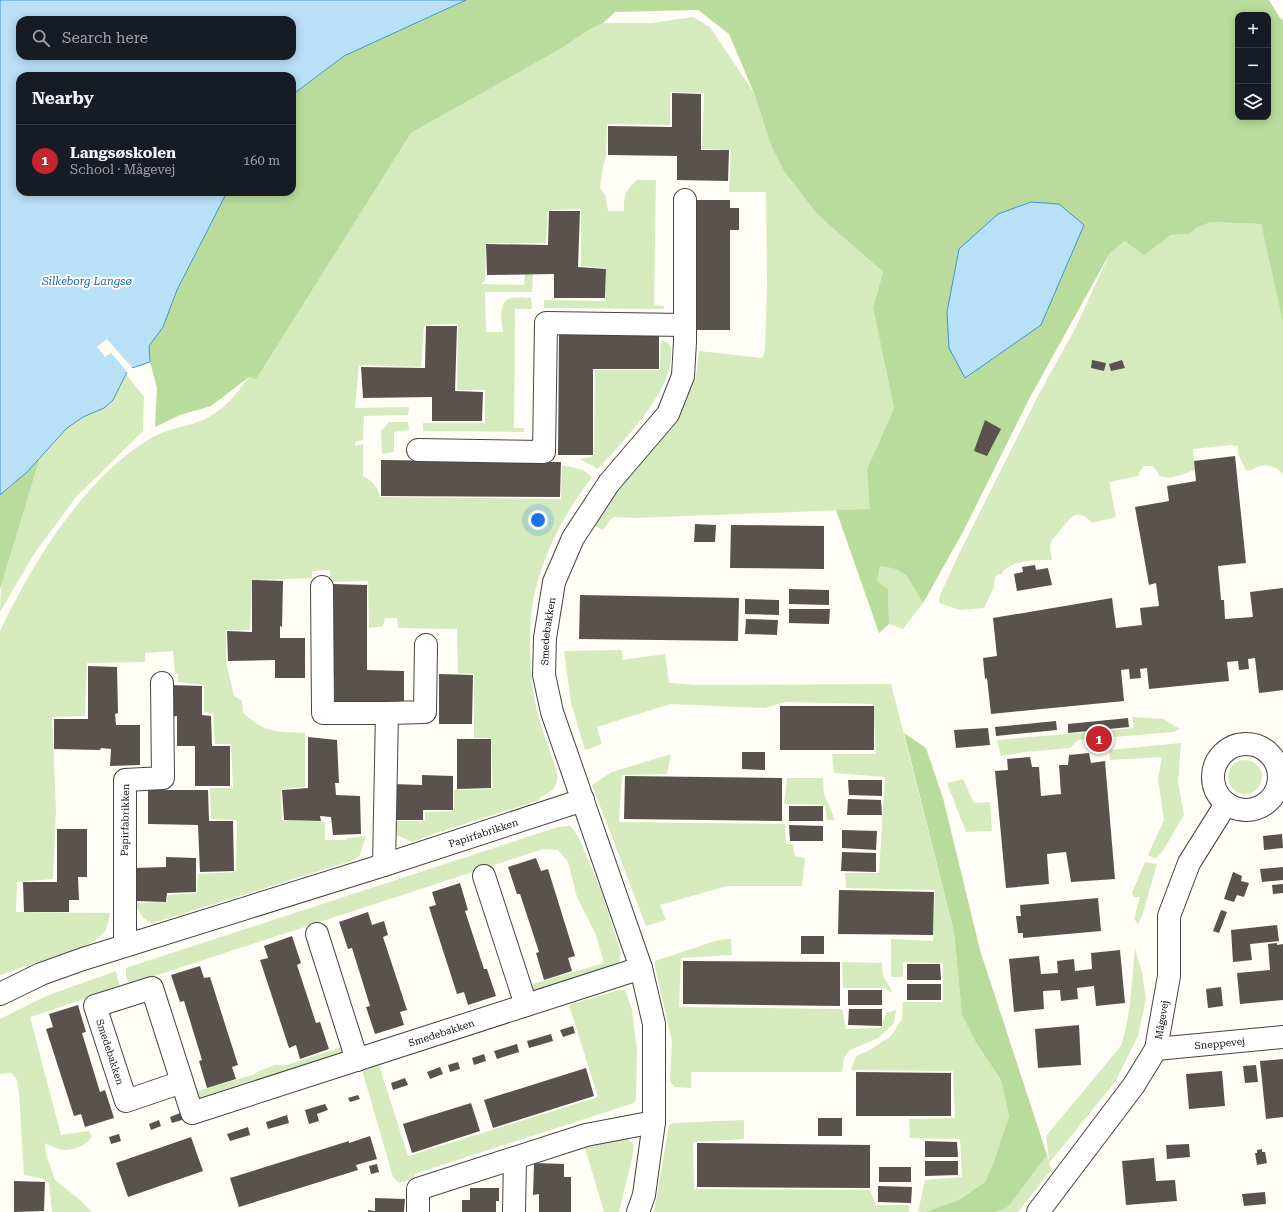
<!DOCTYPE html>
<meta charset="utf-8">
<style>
body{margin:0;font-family:"Roboto Serif",serif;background:#242831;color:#f1f3f6}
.controls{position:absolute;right:12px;top:12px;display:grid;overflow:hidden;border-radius:8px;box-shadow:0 2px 10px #0003}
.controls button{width:36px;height:36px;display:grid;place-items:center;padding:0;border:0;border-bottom:1px solid #363941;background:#171b24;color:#f1f3f6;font:20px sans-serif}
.you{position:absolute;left:538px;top:520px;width:14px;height:14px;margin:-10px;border:3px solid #fff;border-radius:50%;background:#1a73e8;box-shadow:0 0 0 6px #1a73e833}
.badge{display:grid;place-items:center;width:26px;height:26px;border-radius:50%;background:#c4262e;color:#fff;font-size:13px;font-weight:700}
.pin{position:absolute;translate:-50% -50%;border:2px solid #fff;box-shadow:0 1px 4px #0006}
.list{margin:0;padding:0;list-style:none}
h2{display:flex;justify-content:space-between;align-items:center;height:52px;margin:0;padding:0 16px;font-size:17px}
h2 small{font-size:13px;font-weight:400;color:#9ea1a6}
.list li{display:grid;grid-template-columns:26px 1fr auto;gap:12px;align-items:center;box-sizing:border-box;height:72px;padding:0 16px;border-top:1px solid #363941}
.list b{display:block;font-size:15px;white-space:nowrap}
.list p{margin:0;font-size:13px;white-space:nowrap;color:#9ea1a6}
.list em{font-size:13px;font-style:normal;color:#9ea1a6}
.icon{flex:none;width:22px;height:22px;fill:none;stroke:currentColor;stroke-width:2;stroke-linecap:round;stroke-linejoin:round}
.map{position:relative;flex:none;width:1283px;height:1212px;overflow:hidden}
.search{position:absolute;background:#171b24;box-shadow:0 2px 10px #0003;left:16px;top:16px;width:280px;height:44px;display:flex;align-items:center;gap:10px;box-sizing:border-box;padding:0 14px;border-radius:12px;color:#9ea1a6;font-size:15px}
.panel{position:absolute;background:#171b24;box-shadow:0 2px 10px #0003;left:16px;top:72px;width:280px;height:124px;border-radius:12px}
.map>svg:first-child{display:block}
.green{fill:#d5ebbd}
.forest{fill:#b9dc9c;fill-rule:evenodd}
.water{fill:#b9e0f7;stroke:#3f96cf;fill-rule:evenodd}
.pier{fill:#fffdf5}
.building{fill:#5a524d}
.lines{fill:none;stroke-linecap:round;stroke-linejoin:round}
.minor-casing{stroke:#444;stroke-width:24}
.minor{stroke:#fff;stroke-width:22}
.labels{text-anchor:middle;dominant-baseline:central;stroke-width:4;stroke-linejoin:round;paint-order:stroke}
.street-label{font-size:10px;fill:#111;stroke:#fff}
.water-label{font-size:11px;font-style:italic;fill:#1768a6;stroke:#fff}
</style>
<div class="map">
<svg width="1283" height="1212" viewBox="0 0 1283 1212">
<rect width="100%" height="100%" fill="#fffdf5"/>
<path class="green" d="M693,17L710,27L754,93L771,145L818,215L883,272L873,308L894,408L867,469L871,509L634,518L614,517L610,520L603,530L593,525L691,389L696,376L699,351L762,358L765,350L767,286L766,192H729L731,150L702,149L704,93L670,92V125L607,124L606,156L603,167L600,188L605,195L608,211H624C623,195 626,191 637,180H656L654,305L664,306V309L544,308V300L606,301V268L581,266V209L548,210L546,243H486L485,280L481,284L524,285L525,274H533L532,292H485L486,332H503C502,322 497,300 512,298C518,297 525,298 531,298L532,309H515L514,428H524V432L423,431V423H485V390H457L458,324L424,325L421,367L359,365L355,408L409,407L408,415L364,416L363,440L355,442V446L363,444V476C373,481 378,487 380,497L561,499L562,465L583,470L592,477C562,516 535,568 531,618C530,630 530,642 530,654C531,672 532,689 536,706C541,729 551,752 558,776C555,791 552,791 539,798L540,800L436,833L412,842L397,835L390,821H425V812L454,811V790L493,789L491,738H474V674L458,673L457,629L398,628L397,618H385L383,626L369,628L368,581L331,582L330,570L312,571V578L252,580L250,630H226V662L234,696L242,701L243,713C266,734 276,731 305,733V787L281,789L282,820L325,822V840H346L348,838L366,836L360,855L354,860L166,919L152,923L143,918L134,903L167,902L168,895L197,893L198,874L236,872L237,820L211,819L210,788H233L231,744H215L213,714L204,712V685L178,682V673L175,674L173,651L145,653V662L87,663L85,716L52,717L56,811L53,879L17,882L16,912L110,913C109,918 108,924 106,929C102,938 88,944 80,948L0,975V631C33,562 84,478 151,438C168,428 188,427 205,419C224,410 237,393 249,377L256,378L411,133L562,48L587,31L603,23H652Z
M1211,222L1261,224L1283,323V475C1276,463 1260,463 1250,471L1246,470L1238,454V446L1231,445L1193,449L1195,470L1171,478L1159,476L1157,471L1152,466H1144L1139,472L1138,476L1109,482L1116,517L1092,523C1076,505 1070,519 1059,532C1057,536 1052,538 1051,542C1048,548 1052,554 1052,560C1037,560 1009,559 1001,575L999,574L995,577L994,587L984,608L960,610L939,603L940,595L958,556L1040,392L1075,329L1110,253L1125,241L1145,254L1171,235L1190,234L1196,228Z
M661,340C673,344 671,347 671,358C669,395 622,442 598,469L580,459L594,456L595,370H660Z
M126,374L144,397L143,431L76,497L34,554L0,612L1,586L40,458L67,428L83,417L104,408L113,400Z
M389,422H408L409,430L394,432V452L382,454L381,431Z
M880,566L897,569L906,575L923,603L903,629L889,624L888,589L877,581Z
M622,650V660L665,654L669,683L696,685L891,684L954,932L962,1015L975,1041L1001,1080L1009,1116L994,1161L985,1182L957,1200L925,1212H918L925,1180L962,1177L960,1139L910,1138L909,1119L955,1118L953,1071L851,1070L856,1056L870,1050L891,1036L902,1019L903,1002H943V963L903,962V977H892L891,975V939L933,941L935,890L846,888L845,873H879L885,777L834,773L832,754H876L873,704L786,702L764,708L670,704L597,727L602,744L585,750L571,703L564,651Z
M1132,717L1163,719L1180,729L1173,732L1078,740L1070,748L1025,752L1001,756L997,740L1134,728Z
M1181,743L1178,783L1184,815L1164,849L1156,859L1148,855L1164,820L1158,779L1162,757L1110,760L1109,750Z
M671,754L667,774L622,775L619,822L785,824L786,844H793L795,856L805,858L802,886H727L660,905L666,920L646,926L592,785L612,772Z
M1228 777a17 17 0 1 1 34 0a17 17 0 1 1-34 0Z
M787,778H823L824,794L835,820H827L825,805L784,804Z
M963,779L974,803L990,802L992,831L966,832L947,783Z
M570,826L578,836L602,893L621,954L618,965L538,992L532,989L533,984L604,963L596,935L577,897L568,862L558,850L543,849L130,984L126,977V968L558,827Z
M1145,862L1157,864L1142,916L1138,924L1134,919L1140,897H1134L1132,893Z
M731,939L732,955L681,958L679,1007L842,1009L846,1029L881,1028L886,1013L896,1010L894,1023L878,1038L850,1050L844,1058L842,1072H691V1088L675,1087L670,1082L672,1041L655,967V961L718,940Z
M1135,948L1142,973L1146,999L1138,1036L1115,1082L1049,1163L1052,1169L1018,1212H996L1008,1207L1047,1155L1049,1160L1046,1136L1121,1046C1131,1014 1132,981 1135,948Z
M842,962L882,963L883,975L893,993L884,988H843Z
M116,971L120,987L30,1017L61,1135L89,1131L92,1136C88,1145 73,1151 63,1150C58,1150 50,1145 45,1143L46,1154L55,1180L79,1199L92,1212H52L49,1183L41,1178L24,1175L19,1093L17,1080L12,1073L0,1074V1019L46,996Z
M619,990H625L632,1010L637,1050L636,1098L634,1103L414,1174V1178L399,1183L393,1177L362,1070L379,1065L408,1156L598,1097L569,1005Z
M341,1047L344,1053L204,1098L194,1100L192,1095L197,1091L253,1075L259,1071L275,1065H287Z
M744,1120V1139L693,1142L694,1189L870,1190L876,1205H909V1212H654L669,1125L673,1123Z
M625,1137L633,1143V1154L619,1212H604L585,1148L606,1140Z"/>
<path class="forest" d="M466,0H1269L1280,18L1283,20V323L1261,224L1211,222L1196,228L1190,234L1171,235L1144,255L1125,241L1110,253L1029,399L964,530L923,603L906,575L896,569L880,566L877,581L888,589L889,624L879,633L836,510L870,509L867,469L894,408L873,308L883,272L818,215L784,171L771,145L754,93L729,34L698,10L615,12L603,23L587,31L562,48L411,133L256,379L249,377L211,406L180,415L155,427L157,388L150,362L149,346L163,327L177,290L227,192H292V95L344,56ZM1238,15H1268V117H1238Z
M40,458L1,586L0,589V495L12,485Z
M904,733L926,748L943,798L980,950L1047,1155L1008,1207L996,1212H925L958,1200L985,1182L994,1161L1009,1116L1001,1080L975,1041L962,1015L954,932Z"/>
<path class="water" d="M0,0H466L344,56L292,95V76H20V192H227L177,290L163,327L149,346L150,362L132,368L127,372L113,400L104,408L83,417L67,428L27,472L0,495ZM20,20H292V56H20Z
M1031,202L1059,204L1084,225L1041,325L965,378L949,348L947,312L959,249L998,214Z"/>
<path class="pier" d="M107,339L134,370L129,374L111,353L105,357L97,347Z"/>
<path class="building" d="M672,93L701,94V150H729L728,181L677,180V156L608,155V126L672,127Z
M695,200H730V208H739V230H730V330H696Z
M549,211H580L578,267L606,269L605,298H554V274L487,275L486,244L548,245Z
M426,326H457L455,391L483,392L482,421H432V397L363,398L361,367L425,368Z
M559,333L659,335V369H593V455H558Z
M1092,360L1106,363L1104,371L1091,368Z
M1122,360L1125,368L1111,371L1109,364Z
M985,420L1001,429L987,456L974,451Z
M1235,456L1246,563L1218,566L1221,600H1224L1225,619L1253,617L1250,592L1283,588V690L1259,693L1255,658L1248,659L1249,669L1239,670L1238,661L1227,662L1229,681L1149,689L1147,668L1140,669L1141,678L1130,679L1129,669L1121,670L1124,701L991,714L987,678L985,679L983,658L997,656L993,618L1112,598L1116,628L1142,625L1140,608L1159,606L1156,583L1149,585L1135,507L1169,501L1167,486L1196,481L1194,461Z
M381,460L561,462L560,497L381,496Z
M695,524L716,525L715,542H694Z
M731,525L824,526V569L730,568Z
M1035,565L1036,570L1048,568L1052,585L1017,591L1014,574L1023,572L1022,567Z
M252,580L283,581L282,627L280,626V638H305V678H275V660L228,661L227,631L252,632Z
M332,584L367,585V670L404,671V704L335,705L334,674H332Z
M789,589L829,590V605L789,604Z
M580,595L739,598L738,641L579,639Z
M745,599L779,600V615L745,614Z
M789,609H830L829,624L789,623Z
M746,619L778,620L777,635L745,634Z
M88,666L117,667L118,713L115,714L116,725H140V765L110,766L111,749L101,748L100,750L54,749V719H88Z
M439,674L473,675L472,724H439Z
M170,685L202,686V715L211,716L212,746H230V786H195V746H177V716L167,717Z
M780,706H874V750H780Z
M1128,718L1129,727L1068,733V724Z
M1056,721L1057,730L996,736L995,727Z
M988,728L990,745L956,748L954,730Z
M308,737L337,740L339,783H335L336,795L360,796L361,834L333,835L331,817L320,816L321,821L284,820L282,790L308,788Z
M457,739H491V788L457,789Z
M742,752H765V770L742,769Z
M1089,753L1091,763L1105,761L1115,879L1071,882L1066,852L1047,854L1049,884L1006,888L995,771L1008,770L1007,759L1030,757L1032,767H1039L1041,796L1061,794L1059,765H1068L1069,755Z
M422,775L453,776V810H423V820H393L392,784L422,785Z
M625,776L782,778V821L624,819Z
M848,780H882V796L849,795Z
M148,790H208L209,821H233L234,871L200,872L198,825L148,824Z
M848,799L881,800L882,815H847Z
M789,806H823V821H789Z
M789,825L823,826V841H790Z
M57,829H87V877H78L79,900H69V912H24L23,882H57Z
M842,830L877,831L876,850L842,848Z
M1282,834L1283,848L1264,850L1263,836Z
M842,852L876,853V872L841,871Z
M166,857L196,858V892L167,893L166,902L135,901V868L166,867Z
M536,858L541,871L548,869L575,956L568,958L572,971L544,980L536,953L539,952L520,894H517L508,867Z
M1283,867V880L1262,882L1260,869Z
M1233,872L1242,876L1241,881L1249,883L1244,897L1237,895L1234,902L1224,899Z
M460,883L468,910L465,911L484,969H487L496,996L468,1005L464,992L457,994L429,907L436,905L432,892Z
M1283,884V893L1273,894L1272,885Z
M839,890L934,892L933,935L838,934Z
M1098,898L1101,931L1023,938V933H1018L1016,916H1021L1020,905Z
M1221,910L1227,912L1219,933L1213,931Z
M368,912L372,925L384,921L388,935L383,937L407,1010L400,1012L404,1025L375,1034L366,1007L370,1006L352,948L348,949L339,922Z
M1277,925L1279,941L1250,944L1252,960L1233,962L1231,930Z
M292,936L301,963L297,965L316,1023L320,1022L329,1049L300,1059L296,1045L289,1048L260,960L268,958L264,946Z
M801,936H824V954H801Z
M1277,943V945L1283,944V1000L1240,1004L1237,973L1270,970L1268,944Z
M1120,950L1125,1003L1096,1006L1094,986L1077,988L1078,999L1061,1001L1060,990L1043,991L1044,1009L1014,1012L1009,959L1039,956L1041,974L1058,973L1057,961L1074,959L1075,971L1092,969L1091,953Z
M683,961L840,962V1006L683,1004Z
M907,964H940L941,980H907Z
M200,966L204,978L210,977L238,1065L232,1067L236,1079L207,1088L199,1061L202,1060L184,1001L180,1002L171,975Z
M907,984H941V1000H907Z
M1221,987L1223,1006L1208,1008L1206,989Z
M848,990H882V1005H848Z
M78,1005L86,1032L82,1033L100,1092L105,1090L114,1118L85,1127L81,1114L74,1116L46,1029L53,1027L49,1014Z
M849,1009H882V1026L848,1025Z
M1079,1025L1081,1065L1038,1068L1035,1029Z
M573,1026L575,1033L563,1037L560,1030Z
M551,1034L553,1041L529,1048L527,1041Z
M517,1044L519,1052L497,1059L494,1051Z
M484,1054L486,1061L474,1065L472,1058Z
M1283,1059V1117L1266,1119L1260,1061Z
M458,1062L460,1069L450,1072L448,1065Z
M1256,1065L1258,1082L1245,1083L1243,1066Z
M440,1067L443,1074L430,1079L427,1072Z
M586,1068L594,1096L493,1128L484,1100Z
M1222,1071L1225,1106L1189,1109L1186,1074Z
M856,1072L951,1073V1116H856Z
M405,1078L408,1085L393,1090L391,1083Z
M358,1095L360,1099L350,1102L348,1098Z
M471,1103L480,1131L412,1153L403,1124Z
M325,1104L328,1110L317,1114L319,1121L309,1124L305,1110Z
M180,1113L182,1120L172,1123L170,1117Z
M287,1115L289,1123L268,1129L266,1122Z
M818,1118H842V1136H818Z
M159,1120L161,1126L151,1130L149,1124Z
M248,1127L250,1135L230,1141L227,1134Z
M119,1134L121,1141L111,1144L109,1137Z
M370,1136L377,1159L356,1165L358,1170L239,1207L230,1178L349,1141V1143Z
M191,1137L203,1171L128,1197L116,1163Z
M925,1141L957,1142L958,1157H925Z
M697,1143L870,1145V1188L697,1187Z
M1189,1144L1190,1157L1167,1159L1166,1145Z
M1262,1149V1152H1265L1267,1163L1257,1165L1255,1153H1257V1150Z
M1154,1158L1156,1181L1175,1180L1177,1201L1126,1205L1122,1161Z
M925,1161H958V1175L925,1176Z
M534,1163L564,1164V1177H571V1212H539V1194L533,1195Z
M377,1164L379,1172L371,1174L369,1166Z
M879,1167H911V1182H879Z
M14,1181L45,1182L44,1211L14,1212Z
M878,1186L912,1187L911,1203L878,1202Z
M470,1188H499V1201H496V1212H462V1200H470Z
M1265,1192L1266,1204L1244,1206L1242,1194Z
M375,1198L405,1199L404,1212H368V1210L375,1211Z"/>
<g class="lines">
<defs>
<g id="minor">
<path d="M418,450L544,452L546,323L685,325"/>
<path d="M322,587L323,713H387L384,865"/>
<path d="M387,713L425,712L426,645"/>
<circle cx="1246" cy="777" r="33"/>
<path d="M484,876L526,1005"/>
<path d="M317,934L357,1060"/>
<path d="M125,945V780L163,778L162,683"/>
<path id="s1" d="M0,994L41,974L83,959L384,865L583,800"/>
<path id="s2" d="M1156,1049L1283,1037"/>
<path id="s3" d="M182,1082L126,1101L95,1006L152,988L192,1113L641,968"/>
<path d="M418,1212V1189L586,1135L654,1122"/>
<path d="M514,1212L515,1158"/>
<path id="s4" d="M638,1212L644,1195L654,1122V1024L641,968L552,712L544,675L545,638L554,582L573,538L609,483L668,414L683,376L685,342V200"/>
<path id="s5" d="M1038,1212L1134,1085L1156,1049L1169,976V916L1189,863L1226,804"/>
</g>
</defs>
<use href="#minor" class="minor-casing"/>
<use href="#minor" class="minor"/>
</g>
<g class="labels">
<g class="street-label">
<text stroke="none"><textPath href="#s4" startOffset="600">Smedebakken</textPath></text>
<text transform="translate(125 820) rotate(-89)">Papirfabrikken</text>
<text stroke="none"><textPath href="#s1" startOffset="510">Papirfabrikken</textPath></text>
<text stroke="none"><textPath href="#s5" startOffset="231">Mågevej</textPath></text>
<text stroke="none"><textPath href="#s3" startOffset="612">Smedebakken</textPath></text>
<text stroke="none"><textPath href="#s2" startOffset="64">Sneppevej</textPath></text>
<text transform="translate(110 1052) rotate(72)">Smedebakken</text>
</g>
<g class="water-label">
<text x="87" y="281">Silkeborg Langsø</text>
</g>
</g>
</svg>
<div class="controls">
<button>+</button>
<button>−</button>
<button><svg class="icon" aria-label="layers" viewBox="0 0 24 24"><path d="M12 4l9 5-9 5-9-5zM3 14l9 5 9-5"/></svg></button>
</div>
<div class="you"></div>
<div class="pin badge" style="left:1099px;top:739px">1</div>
<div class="search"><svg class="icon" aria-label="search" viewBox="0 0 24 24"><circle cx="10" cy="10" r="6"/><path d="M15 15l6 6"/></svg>Search here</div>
<section class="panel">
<h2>Nearby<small></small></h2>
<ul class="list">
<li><span class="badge">1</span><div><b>Langsøskolen</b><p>School · Mågevej</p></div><em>160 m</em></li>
</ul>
</section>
</div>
